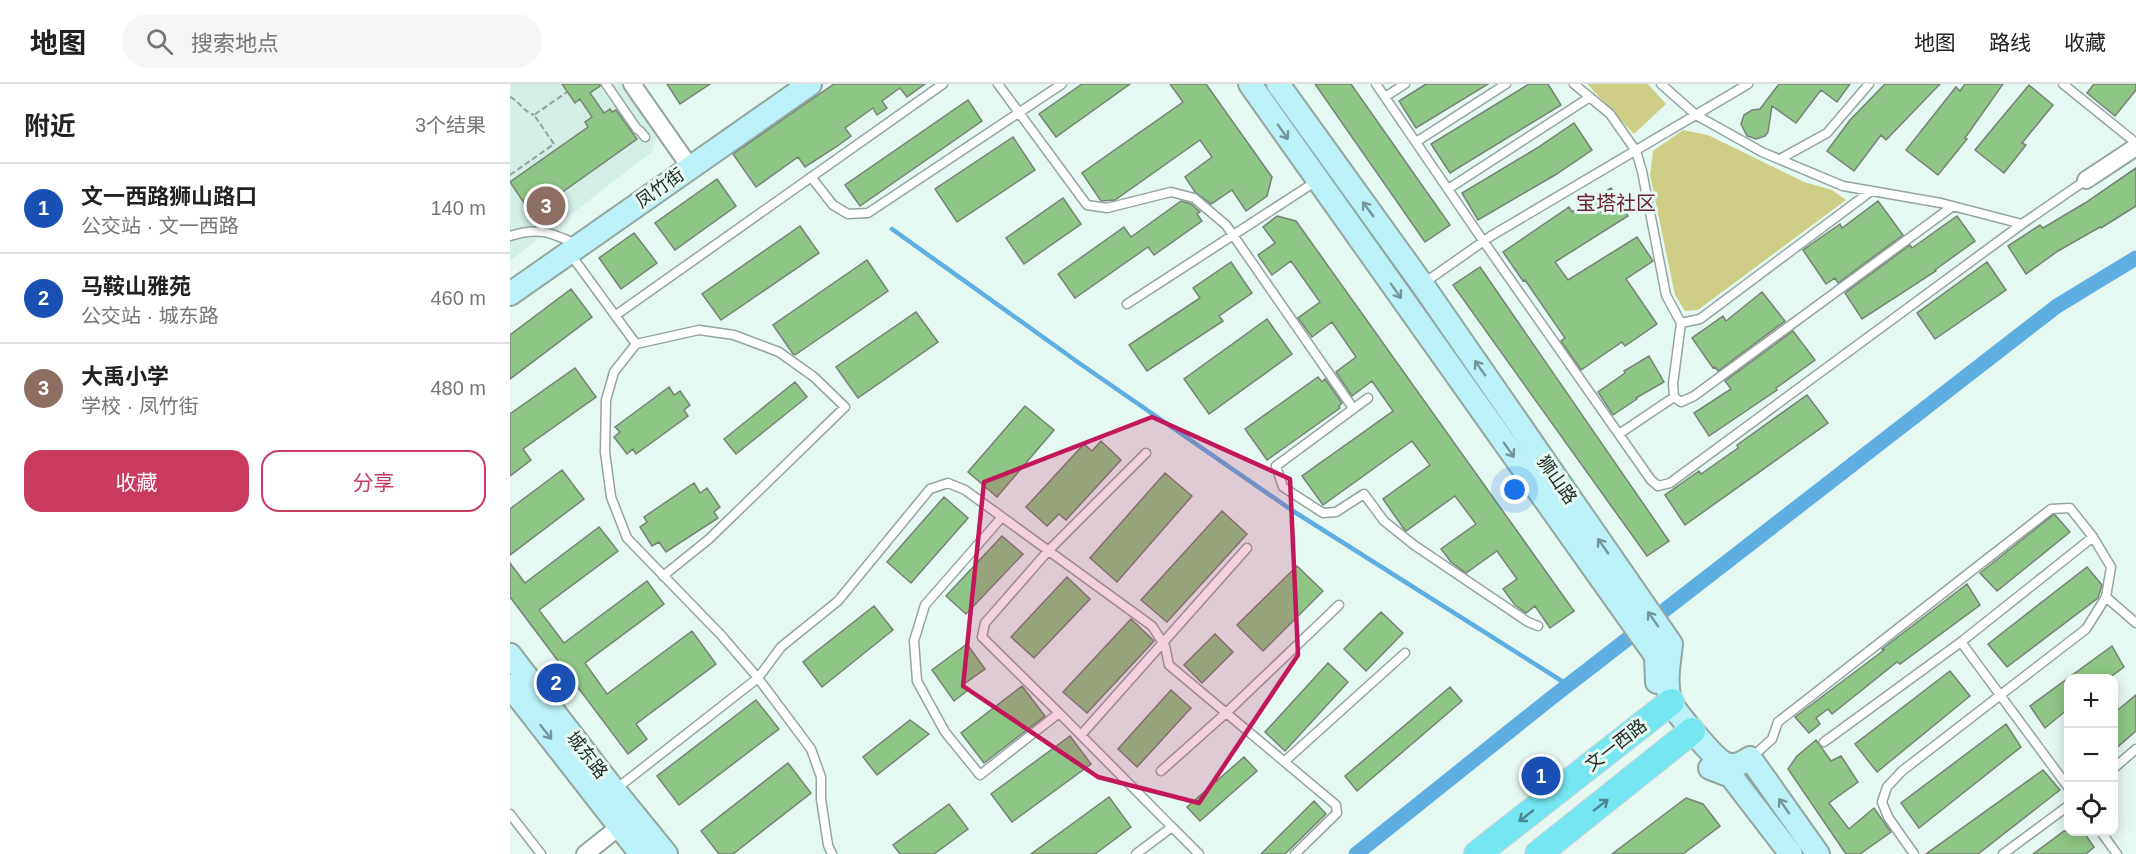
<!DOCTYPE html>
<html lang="zh">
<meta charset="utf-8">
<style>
body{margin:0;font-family:Helvetica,"Noto Sans SC",sans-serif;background:#f6f6f6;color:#222}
.controls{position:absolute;right:18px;bottom:18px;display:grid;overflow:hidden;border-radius:12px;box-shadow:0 3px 15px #0003}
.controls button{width:54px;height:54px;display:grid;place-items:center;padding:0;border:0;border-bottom:2px solid #e0e0e0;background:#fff;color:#222;font:30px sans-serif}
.you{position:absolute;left:1005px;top:406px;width:21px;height:21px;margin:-15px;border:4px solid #fff;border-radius:50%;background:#1a73e8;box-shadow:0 0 0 9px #1a73e833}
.badge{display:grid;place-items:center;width:39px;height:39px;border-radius:50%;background:#c93a5f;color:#fff;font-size:20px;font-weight:700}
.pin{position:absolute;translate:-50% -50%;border:3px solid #fff;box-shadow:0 2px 6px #0006}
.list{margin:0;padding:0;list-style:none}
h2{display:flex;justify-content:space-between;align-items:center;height:78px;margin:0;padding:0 24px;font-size:26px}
h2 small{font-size:20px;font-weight:400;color:#767676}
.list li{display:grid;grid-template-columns:39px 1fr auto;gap:18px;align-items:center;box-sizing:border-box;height:90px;padding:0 24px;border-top:2px solid #e0e0e0}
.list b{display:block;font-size:22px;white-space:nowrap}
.list p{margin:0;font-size:20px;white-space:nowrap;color:#767676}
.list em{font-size:20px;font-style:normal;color:#767676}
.actions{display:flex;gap:12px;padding:18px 24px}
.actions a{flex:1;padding:14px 0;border:2px solid #c93a5f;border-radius:18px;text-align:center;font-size:21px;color:#c93a5f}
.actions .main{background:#c93a5f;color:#fff}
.icon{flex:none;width:33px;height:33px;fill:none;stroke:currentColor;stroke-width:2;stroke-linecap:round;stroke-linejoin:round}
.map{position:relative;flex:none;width:1626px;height:770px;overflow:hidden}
header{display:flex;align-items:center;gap:36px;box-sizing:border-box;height:84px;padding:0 30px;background:#fff;border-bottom:2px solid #e0e0e0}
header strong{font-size:28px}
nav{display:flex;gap:33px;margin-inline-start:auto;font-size:21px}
.search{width:420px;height:54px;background:#f6f6f6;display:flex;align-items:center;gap:15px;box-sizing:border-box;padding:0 21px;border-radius:33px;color:#767676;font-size:22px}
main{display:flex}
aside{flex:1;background:#fff}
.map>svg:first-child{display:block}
.built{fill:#d3eee5}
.green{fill:#cece86}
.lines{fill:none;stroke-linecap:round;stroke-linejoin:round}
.stream{stroke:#5faee2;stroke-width:4.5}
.canal{stroke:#5faee2;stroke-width:15}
.building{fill:#8ec785;stroke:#778175;stroke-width:1.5}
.lane-casing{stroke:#94a5a0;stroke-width:11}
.street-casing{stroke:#94a5a0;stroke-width:20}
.secondary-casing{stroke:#94a5a0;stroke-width:26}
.primary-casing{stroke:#d2d4d3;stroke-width:28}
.path{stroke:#94a19d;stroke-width:2;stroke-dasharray:6 3;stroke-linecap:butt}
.lane{stroke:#fff;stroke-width:8}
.street{stroke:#fff;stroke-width:16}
.secondary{stroke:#bbf2f8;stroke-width:22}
.primary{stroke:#76e6f2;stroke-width:26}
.oneway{stroke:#759699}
.oneway2{stroke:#4a868b}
.marked{fill:#c2185b;fill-opacity:0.2;stroke:#c2185b;stroke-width:4.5;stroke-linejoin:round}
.labels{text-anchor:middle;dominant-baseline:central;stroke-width:6;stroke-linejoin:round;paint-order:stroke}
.street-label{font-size:18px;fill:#1f2624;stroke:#e6f8f2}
.neighbourhood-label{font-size:20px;fill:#692333;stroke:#e6f8f2}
</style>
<header>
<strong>地图</strong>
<div class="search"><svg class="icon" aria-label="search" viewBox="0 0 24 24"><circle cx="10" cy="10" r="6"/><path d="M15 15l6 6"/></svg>搜索地点</div>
<nav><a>地图</a><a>路线</a><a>收藏</a></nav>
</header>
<main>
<aside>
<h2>附近<small>3个结果</small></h2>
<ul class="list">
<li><span class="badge" style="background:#1a4fb4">1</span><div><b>文一西路狮山路口</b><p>公交站 · 文一西路</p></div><em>140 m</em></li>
<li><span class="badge" style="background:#1a4fb4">2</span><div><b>马鞍山雅苑</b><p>公交站 · 城东路</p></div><em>460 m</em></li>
<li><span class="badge" style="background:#8d6e63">3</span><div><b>大禹小学</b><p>学校 · 凤竹街</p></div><em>480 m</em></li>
</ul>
<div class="actions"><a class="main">收藏</a><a>分享</a></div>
</aside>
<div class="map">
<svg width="1626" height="770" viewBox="0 0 1626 770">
<rect width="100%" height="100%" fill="#e6f8f2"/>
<path class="built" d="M0,0H111L147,51L142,68L0,177Z"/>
<path class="green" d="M1077,0H1138L1156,20L1124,50Z
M1173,46L1198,51L1294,98L1322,106L1336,116L1188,226L1175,227L1165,211L1140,91L1143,67Z"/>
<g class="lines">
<path class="stream" d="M382,145L569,279L783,427L1058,601"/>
<path class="canal" d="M846,770L1040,615L1547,222L1626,174"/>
</g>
<path class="building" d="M52,0H90V2L80,9L94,29L100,25L102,28L106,26L127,55L47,112L49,115L24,134L0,98L78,43L75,38L82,33L70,15L65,19Z
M157,0H200L170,20Z
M324,0H415L397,13L390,4L372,17L377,24L367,31L363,24L335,44L341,52L326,63L295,83L288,73L246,103L223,70Z
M572,0H620L546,53L529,30Z
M660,0H696L762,93L757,112L736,127L722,106L701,120L685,108L675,93L702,73L690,56L605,116L591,117L572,89L673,18Z
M805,0H841L940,141L915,158Z
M916,0H978L906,44L889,17Z
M1019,0H1038L1051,21L940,89L921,60Z
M1269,0H1340L1327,18L1311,6L1286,39L1262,22L1258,48L1255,52L1246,55L1237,52L1231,40L1234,31L1242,26L1250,25Z
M1375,0H1430L1376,56L1371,51L1344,87L1317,67L1340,36Z
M1455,0H1493L1455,54L1457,55L1428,91L1396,66L1446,3L1450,7Z
M1584,0H1626V6L1605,32L1577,9Z
M1519,1L1543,21L1512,59L1516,61L1494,89L1465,66Z
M458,16L472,37L350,122L335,101Z
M1064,39L1082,66L1045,91L968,136L952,109L1027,64Z
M503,53L525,86L447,138L425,105Z
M1626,84V122L1591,144L1590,143L1548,167L1516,190L1498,162L1530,141L1533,144L1575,119Z
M207,95L226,122L165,166L145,139Z
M1101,104L1118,132L1045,178L1058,196L1127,153L1143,177L1116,195L1147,240L1115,262L1112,258L1071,286L1051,257L1055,254L1015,196L1013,197L993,168L1059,123L1062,128Z
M553,114L571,140L514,180L496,154Z
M671,117L681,120L690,128L687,130L692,137L644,171L638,163L565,214L548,190L614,143L621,153Z
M1368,117L1393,151L1328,199L1325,194L1316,200L1293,166L1330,140L1332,144Z
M767,132L786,137L1064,527L1040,544L1025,522L1016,529L1005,521L993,505L1007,495L987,467L956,489L941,478L931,465L966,440L945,412L896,447L894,445L873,415L920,381L902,357L813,421L792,392L883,327L862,297L842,312L826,288L846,273L822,238L802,253L788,234L810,218L781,177L762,191L748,171L765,159L753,143Z
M1447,132L1465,157L1425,186L1426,187L1352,235L1335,209L1400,161L1402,164Z
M290,142L309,169L211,236L192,210Z
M124,149L147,179L111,205L89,174Z
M357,176L378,207L285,271L283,270L263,241Z
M721,178L742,209L709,232L713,237L637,287L619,261L690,214L683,204Z
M1477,178L1496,206L1425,255L1407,229Z
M970,183L1159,457L1137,472L943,201Z
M61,205L82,233L0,295V251Z
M1252,208L1275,237L1208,287L1205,283L1203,284L1182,254L1213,232L1216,237Z
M406,228L428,258L348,314L326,283Z
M757,235L782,270L699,330L674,295Z
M1283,247L1305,276L1266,304L1267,306L1199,352L1184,329L1221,305L1215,297Z
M1139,272L1154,298L1126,314L1127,315L1103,331L1088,308L1115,289L1114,287Z
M65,284L86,313L13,365L21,376L0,392V330Z
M808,293L812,298L815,295L832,319L829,322L830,324L757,376L735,345Z
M285,298L297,313L226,370L214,355Z
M159,303L164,311L170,307L180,321L174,326L178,332L126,370L123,365L117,370L104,353L110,348L105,343Z
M1297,311L1318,339L1175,441L1155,411L1189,387L1191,390L1228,364L1227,361Z
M515,322L544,346L487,413L458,388Z
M591,357L611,376L556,436L549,430L537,442L516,423L574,360L582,367Z
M52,386L74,415L0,471V425Z
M655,389L682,412L607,498L580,474Z
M184,399L190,409L197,404L210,423L204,428L208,434L156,468L149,458L142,462L130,443L137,438L134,433Z
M434,413L458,434L401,499L377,478Z
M712,427L737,450L657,538L631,516Z
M1543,431H1545L1560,448L1487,507L1470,489Z
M89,443L108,467L29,526L54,559L137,497L154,520L75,579L97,610L182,547L206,580L126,640L137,655L118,670L0,513V479L15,499Z
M492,452L513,470L456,530L436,512Z
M787,482L813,507L753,567L727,541Z
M1577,483L1592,501L1588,514L1497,583L1478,560Z
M557,493L580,515L524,574L501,553Z
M1457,500L1470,521L1390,580L1387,578L1322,630L1318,625L1306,634L1310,640L1299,649L1285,633L1374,566L1372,565Z
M364,522L383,546L312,603L293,578Z
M871,528L893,549L856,587L834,565Z
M621,535L644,557L577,629L553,608Z
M705,550L723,568L692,599L674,581Z
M457,560L475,585L454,600L458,606L444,617L422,586Z
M1602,562L1614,583L1599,594H1558V625L1535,644L1520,622Z
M818,579L838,598L775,667L755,648Z
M1440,587L1460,612L1367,688L1345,660Z
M512,602L535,632L474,679L451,649Z
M940,603L952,617L847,707L835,692Z
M661,606L681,624L627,683L608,665Z
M1626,611V647L1604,666V629Z
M246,616L269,645L169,721L147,692Z
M400,636L419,650L367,691L353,673Z
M1496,640L1511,663L1409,744L1391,719Z
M560,652L581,680L502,738L481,710Z
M1306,656L1321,677L1331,672L1348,698L1319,719L1339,745L1364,724L1381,748L1350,770H1336L1278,685L1287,672Z
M734,673L747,687L690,737L677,723Z
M278,679L301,709L223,770H209L191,747Z
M1533,686L1550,706L1468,770H1416Z
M599,713L621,743L585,770H521Z
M1176,714L1193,720L1210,742L1173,770H1102Z
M804,717L816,730L775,770H751Z
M439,720L458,745L424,770H390L383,761Z
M1554,747H1573L1584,763L1576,770H1523Z"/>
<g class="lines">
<defs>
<path id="lane" d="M96,0L127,45L130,47L135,53
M488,0L577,121L597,124L661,108L684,114L716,141L843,324
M866,0L974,158L1141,396L1148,402L1160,399L1512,140
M1064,0L1100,30L1126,67L1132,87L1156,211L1171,239L1190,235L1361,107
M1151,0L1186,31L1252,68L1333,102L1431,119L1512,140L1576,96
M1553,0L1626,59
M875,13L895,0
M906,58L996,0
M1270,75L1317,49L1359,0
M301,93L323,121L338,130L358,129L552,0
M938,105L1080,13
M0,152C28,143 40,148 66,160
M61,171L126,260
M914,199L981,152L1238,0
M617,220L808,96
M106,231L433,0
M1171,239L1163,300L1164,313L1171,318L1184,312L1443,122
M858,314L766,382L773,403L813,429L826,428L854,410L874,437L904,461L1018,538L1028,542
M1109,350L1164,313
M492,433L415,521L404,557L407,597L435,648L470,691L549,629L662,743
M153,492L199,455L335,323L304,293L269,268L224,251L189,246L126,260L104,288L96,316L95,368L101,413L117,454L211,551L248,594L301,665L311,693V715L318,761L322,770
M1596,513L1626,539
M1451,558L1558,703
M549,629L472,553L475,539L538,467L636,369
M571,651L737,464
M1314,658L1451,558L1583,453
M1241,674L1262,655L1268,638L1541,425L1560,424L1583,453L1601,483L1596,513L1576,545L1392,687L1377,703L1372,718L1378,733L1404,770
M775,677L895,569
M1604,684L1626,665
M651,687L716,629L829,521
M106,705L248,594L271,563L328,517L420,405L438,399L455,406L642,542L655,562L659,581L826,721L827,729L785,770
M0,730L31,770
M1591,748L1607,770
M626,770L662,743L689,770
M1493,770L1558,722"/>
<path id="street" d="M122,0L180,83
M1576,96L1626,63
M75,770L109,743"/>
<path id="secondary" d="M740,0L1146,572L1147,598
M768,0L912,200L1161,560C1159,579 1155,598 1160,616C1164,627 1204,674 1214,679C1224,684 1232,679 1240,674L1308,770
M0,210L300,0
M0,571L104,706L156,770
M0,602L131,770
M1200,684L1221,692L1281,770"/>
<path id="primary" d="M967,770L1161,618
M1028,770L1182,647"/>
</defs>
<use href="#lane" class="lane-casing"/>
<use href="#street" class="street-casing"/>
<use href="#secondary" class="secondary-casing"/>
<use href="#primary" class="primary-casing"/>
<path class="path" d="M0,13C10,18 13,27 24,31
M0,91L44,60L24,31L57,8"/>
<use href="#lane" class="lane"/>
<use href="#street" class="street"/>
<use href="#secondary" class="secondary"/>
<use href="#primary" class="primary"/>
</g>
<defs><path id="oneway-shaft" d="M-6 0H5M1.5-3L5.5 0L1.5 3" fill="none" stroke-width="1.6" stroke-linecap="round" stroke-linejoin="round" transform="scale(1.5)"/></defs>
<g class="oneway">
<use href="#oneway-shaft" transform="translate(773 48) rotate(55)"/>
<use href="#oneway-shaft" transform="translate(858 125) rotate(-126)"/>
<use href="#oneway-shaft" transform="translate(886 207) rotate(55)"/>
<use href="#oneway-shaft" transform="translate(970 284) rotate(-125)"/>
<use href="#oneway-shaft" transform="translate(999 366) rotate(55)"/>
<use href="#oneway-shaft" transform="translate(1093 462) rotate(-125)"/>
<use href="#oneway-shaft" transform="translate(1143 535) rotate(-125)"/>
<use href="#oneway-shaft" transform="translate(36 648) rotate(52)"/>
<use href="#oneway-shaft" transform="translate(1274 722) rotate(-125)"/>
</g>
<g class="oneway2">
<use href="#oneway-shaft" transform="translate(1091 721) rotate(-38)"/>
<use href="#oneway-shaft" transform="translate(1016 732) rotate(142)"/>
</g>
<path class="marked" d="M642,333L780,395L788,571L689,719L588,693L453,602L474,398Z"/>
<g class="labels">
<g class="street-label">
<text transform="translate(150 104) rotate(-35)">凤竹街</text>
<text transform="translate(1047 396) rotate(55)">狮山路</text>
<text transform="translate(1106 661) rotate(-38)">文一西路</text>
<text transform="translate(77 671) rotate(52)">城东路</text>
</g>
<g class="neighbourhood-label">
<text x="1106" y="119">宝塔社区</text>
</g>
</g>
</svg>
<div class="controls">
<button>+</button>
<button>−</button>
<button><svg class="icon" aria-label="locate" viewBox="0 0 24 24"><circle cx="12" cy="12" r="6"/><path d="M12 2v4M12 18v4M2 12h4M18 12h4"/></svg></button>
</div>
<div class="you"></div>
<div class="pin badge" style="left:1031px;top:692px;background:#1a4fb4">1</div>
<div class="pin badge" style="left:46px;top:599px;background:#1a4fb4">2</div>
<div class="pin badge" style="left:36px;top:122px;background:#8d6e63">3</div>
</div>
</main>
